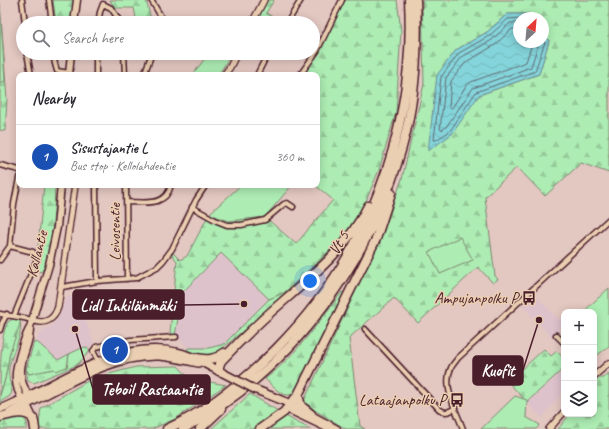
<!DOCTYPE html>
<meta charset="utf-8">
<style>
body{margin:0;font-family:Caveat,sans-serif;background:#f7f7f7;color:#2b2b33}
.controls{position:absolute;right:12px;bottom:12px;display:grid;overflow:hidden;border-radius:8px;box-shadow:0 2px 10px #0003}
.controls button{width:36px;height:36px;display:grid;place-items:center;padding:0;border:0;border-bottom:1px solid #e1e1e2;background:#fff;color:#2b2b33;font:20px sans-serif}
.compass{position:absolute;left:513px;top:12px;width:36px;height:36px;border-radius:50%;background:#fff;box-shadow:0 2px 10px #0003;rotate:26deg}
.you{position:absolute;left:310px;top:281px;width:14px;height:14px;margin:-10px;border:3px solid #fff;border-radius:50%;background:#1a73e8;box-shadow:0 0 0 6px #1a73e833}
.badge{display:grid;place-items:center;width:26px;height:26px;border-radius:50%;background:#ea580c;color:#fff;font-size:13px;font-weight:700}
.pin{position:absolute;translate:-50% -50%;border:2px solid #fff;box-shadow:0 1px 4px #0006}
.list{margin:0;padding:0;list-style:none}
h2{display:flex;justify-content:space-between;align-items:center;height:52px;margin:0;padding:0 16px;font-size:17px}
h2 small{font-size:13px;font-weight:400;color:#7c7c81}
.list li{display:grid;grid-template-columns:26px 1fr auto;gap:12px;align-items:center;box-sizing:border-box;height:64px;padding:0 16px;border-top:1px solid #e1e1e2}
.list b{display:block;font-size:15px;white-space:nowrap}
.list p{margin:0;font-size:13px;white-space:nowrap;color:#7c7c81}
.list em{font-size:13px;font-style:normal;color:#7c7c81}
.icon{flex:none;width:22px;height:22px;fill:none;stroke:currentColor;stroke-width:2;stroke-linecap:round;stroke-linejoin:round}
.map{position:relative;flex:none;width:609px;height:429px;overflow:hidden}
.search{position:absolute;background:#fff;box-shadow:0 2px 10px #0003;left:16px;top:16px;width:304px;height:44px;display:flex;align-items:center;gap:10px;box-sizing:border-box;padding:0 14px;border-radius:22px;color:#7c7c81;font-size:15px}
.panel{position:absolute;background:#fff;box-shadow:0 2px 10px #0003;left:16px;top:72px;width:304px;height:116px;border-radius:8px}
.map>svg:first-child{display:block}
.built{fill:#dec2cb}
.grass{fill:url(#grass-tufts);stroke:#7c866f}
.forest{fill:url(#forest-firs);stroke:#7c866f;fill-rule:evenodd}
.green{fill:#adecb3;stroke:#7c866f}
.water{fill:url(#water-waves);stroke:#6d8c95}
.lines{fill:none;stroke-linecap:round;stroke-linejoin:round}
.shore{stroke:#616871;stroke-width:1}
.minor-casing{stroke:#4a1f2b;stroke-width:7}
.tertiary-casing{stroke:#4a1f2b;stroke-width:8}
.secondary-casing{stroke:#4a1f2b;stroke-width:9}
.primary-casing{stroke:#4a1f2b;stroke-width:10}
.motorway-casing{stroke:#4a1f2b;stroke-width:11}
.minor{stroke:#ebcfb2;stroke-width:4}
.tertiary{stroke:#ebcfb2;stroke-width:5.5}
.secondary{stroke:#ebcfb2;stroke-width:6}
.primary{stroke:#ebcfb2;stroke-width:7}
.motorway{stroke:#ebcfb2;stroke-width:8}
.primary-bridge-casing{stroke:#4a1f2b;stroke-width:10;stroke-linecap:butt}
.primary-bridge{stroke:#ebcfb2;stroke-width:7}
.labels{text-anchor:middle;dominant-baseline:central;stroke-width:3;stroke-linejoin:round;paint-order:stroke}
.street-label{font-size:16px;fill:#4a1f2b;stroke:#ebcfb2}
.poi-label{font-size:16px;fill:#4a1f2b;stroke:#ebcfb2;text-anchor:end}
.leader{fill:none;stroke:#4a1f2b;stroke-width:1.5}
.callout-dot{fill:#4a1f2b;stroke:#ebcfb2;stroke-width:1.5}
.callout{fill:#4a1f2b;stroke:#4a1f2b;stroke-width:1.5}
.callout-label{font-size:17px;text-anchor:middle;font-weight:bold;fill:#fff}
</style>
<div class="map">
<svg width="609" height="429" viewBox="0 0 609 429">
<defs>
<pattern id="grass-tufts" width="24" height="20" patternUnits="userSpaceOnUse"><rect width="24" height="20" fill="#adecb3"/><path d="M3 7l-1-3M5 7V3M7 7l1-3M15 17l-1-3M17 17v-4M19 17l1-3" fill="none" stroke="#96ca9a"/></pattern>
<pattern id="forest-firs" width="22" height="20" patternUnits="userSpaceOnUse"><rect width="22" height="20" fill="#adecb3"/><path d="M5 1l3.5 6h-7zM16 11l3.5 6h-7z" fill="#96ca9a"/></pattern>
<pattern id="water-waves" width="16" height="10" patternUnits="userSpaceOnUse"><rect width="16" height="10" fill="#84d5db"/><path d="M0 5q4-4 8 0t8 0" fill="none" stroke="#74b6bc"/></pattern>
</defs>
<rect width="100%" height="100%" fill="#e3c7c1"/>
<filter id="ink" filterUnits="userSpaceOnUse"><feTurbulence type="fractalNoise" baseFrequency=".025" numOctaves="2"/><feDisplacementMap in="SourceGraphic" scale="8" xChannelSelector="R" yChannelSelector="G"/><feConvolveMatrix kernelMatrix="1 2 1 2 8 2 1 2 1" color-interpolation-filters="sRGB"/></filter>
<g filter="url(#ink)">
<path class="built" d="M221,253L269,299L224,344L209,348H188L175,335L183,292Z
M534,294L564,325L551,337L522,305Z
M69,296L80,304L94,344L88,348L84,347L58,361L38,343L37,337L45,329L50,327L57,320L61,314L64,302Z
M564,368V391L542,418L527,403Z"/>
<path class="grass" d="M345,236L322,263L217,353C206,357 198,354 187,350L188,348H209L224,344L269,299L285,292Z
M20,321C24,333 11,355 9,367C8,376 10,383 12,392L10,396L0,402V395L5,379L10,352Z
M84,347L88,348L90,351L77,365L34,383L28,381L26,369L29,374L48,369L67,367L69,354Z"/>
<path class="forest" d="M53,0H74L71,23H56Z
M110,0H146L152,23H137L134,8H115Z
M266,0H274L266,13L278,20L276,23H271L264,18L260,23H254Z
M345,0H397L401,31L396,112L379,170L365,203L345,236L285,292L269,299L221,253L183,292L175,335L170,333L177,261L172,255L173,253L180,260L187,256L209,214L229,221L265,217L296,244L333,200L315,185H317V75H302L327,37Z
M422,0H609V173L581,163L545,196L517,167L485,197L495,276L498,279L493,283L478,267L418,323L394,298L349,338L360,426L365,429H346L316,411L304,401L384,230L402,179L424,84ZM507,14H529L532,18H543V32L549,41L539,74L479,95L456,50L487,32Z
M0,4L7,100L5,131L0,130Z
M44,185H55C54,215 53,244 42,272L36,271L40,258L41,247H38Z
M342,292L344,293L295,392C285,402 272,385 265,379C296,356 318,322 342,292Z
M13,319H18L20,321V324L10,352L5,379L0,395C0,380 0,332 8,322C9,321 11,320 13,319Z
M34,342L38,343L58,360L69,354L67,367L56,371L54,369L29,374L26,369Z
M544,349L551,356L557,351L564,359V368L527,402L508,382Z
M178,366L189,378L226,385L175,419L152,429H38L41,408L93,378L136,367Z
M609,373V429H558L570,414H594V384L599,378H603Z
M250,394L296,422L311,429H211Z
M18,416L24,418L27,423V429H0V421Z"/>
<path class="green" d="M0,4L5,81L0,83Z
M209,53H221L229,57L224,66L218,75H196L194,73Z
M241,185H292L265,217L229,221L209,214Z
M460,237L473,260L440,274L429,252Z
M609,288V346L594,358V312H583Z
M515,396L527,400L526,417L540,425L536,429H481Z"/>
<path class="water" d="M507,14H529L532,18H519V42H543V32L549,41L539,74L479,95L452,134L428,151L437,75L456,50L487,32Z"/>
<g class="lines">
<path class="shore" d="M519,18L508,19L489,36L459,53L441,77L434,140H436L450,131L476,92L535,71L545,42L543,39
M519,23H510L492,40L462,57L446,78L440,129L442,130L446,127L473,88L531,67L539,42
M519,29H512L495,45L466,62L451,81L449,108H452L466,86L471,82L526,62L532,44V42"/>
<defs>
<path id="minor" d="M22,0L25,23
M49,0L52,23
M151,0L165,23
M98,23L100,12L103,4L111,8L121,23
M287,23L301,0
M27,53L31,75
M53,53L55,64L57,71L70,73
M96,53V75
M124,53L125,75
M144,75L152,53
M257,75L268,53
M300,75L317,51L342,0
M0,165L19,170
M96,185L97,281
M126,185L127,279
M127,202C145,202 166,207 171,185
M192,207L217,221L227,225H241L265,220L284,204L287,203L293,207
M10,246L14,204L19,178
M0,260L10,246L33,252L37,259L14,316
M62,287L97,281L136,278L157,267L163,261L172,249L196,200L206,185
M0,314L24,318L32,320
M365,329L439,409C445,414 449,412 455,408
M0,330L2,323L7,314
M556,335L564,343
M99,363L93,351L96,347L130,340L176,337
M463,429C457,412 442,387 451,368C452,365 456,361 458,358L609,219"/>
<path id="tertiary" d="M252,23L264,0
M224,75L230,67L237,53
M32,320C45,325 54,320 58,307L75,185
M594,376L609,363
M549,429L564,412"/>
<path id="secondary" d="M74,23L77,0
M69,75L71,53
M30,399C26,391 21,383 21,375C19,359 31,344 30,327
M24,402C12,385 15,370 21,351C23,342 26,335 30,327L49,265L57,227L61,185
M291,404L337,429
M287,409L329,429"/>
<path id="primary" d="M254,389L291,404
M0,409C54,388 115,338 176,352C193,355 207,366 223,373
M9,413C55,393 107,354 159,356C172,357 185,360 198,363"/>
<path id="motorway" d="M196,358C207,360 215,360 224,353
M219,371V366L221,361C234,347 248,333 262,320C301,284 344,255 368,206
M298,395L301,406L311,414
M26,405L34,422L35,429
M0,417C10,415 24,409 33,418
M167,429C208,410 245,380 276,349C369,255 416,132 409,0
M183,429C295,369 376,254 406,132C416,89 418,44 416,0
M200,429L221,409
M260,429L284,412L298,395L376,239L391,193"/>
</defs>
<use href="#minor" class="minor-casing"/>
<use href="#tertiary" class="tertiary-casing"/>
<use href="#secondary" class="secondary-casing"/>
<use href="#primary" class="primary-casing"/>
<use href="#motorway" class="motorway-casing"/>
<use href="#minor" class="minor"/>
<use href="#tertiary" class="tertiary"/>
<use href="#secondary" class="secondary"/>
<use href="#primary" class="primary"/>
<use href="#motorway" class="motorway"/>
<defs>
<path id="primary-bridge" d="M223,373L254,389"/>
</defs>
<use href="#primary-bridge" class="primary-bridge-casing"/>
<use href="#primary-bridge" class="primary-bridge"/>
</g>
</g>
<defs>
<symbol id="bus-bare" viewBox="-9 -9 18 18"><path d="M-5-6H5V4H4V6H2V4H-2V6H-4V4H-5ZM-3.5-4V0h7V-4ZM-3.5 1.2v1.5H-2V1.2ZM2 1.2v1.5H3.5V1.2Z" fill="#4a1f2b" stroke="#ebcfb2" stroke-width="2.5" paint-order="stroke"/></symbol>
</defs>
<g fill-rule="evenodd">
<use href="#bus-bare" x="519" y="288" width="20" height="20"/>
<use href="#bus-bare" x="447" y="390" width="20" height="20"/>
</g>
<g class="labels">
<g class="street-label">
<text transform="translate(115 232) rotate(-90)">Leivosentie</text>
<text transform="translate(339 243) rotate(-60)">Vt 5</text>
<text transform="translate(37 254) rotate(-76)">Kallantie</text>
</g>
<g class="poi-label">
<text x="518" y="298">Ampujanpolku P</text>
<text x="446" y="400">Lataajanpolku P</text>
</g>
</g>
<path class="leader" d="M244 304L184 305M539 320L523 370M75 329L93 389"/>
<g class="callout-dot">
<circle cx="244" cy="304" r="4"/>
<circle cx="539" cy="320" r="4"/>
<circle cx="75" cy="329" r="4"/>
</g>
<g class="callout">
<rect x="73" y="290" width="111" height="29" rx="4"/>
<rect x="473" y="356" width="50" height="29" rx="4"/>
<rect x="93" y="375" width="117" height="29" rx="4"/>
</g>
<g class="callout-label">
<text x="128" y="311">Lidl Inkilänmäki</text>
<text x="498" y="376">Kuofit</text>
<text x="152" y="395">Teboil Rastaantie</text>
</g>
</svg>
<div class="controls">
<button>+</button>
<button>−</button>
<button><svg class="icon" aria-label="layers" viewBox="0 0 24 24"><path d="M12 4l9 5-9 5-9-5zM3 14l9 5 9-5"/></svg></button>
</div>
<svg class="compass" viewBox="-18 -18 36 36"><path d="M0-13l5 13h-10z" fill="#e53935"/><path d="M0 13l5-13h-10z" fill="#7c7c81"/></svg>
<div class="you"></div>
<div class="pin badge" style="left:115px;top:350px;background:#1a4fb4">1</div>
<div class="search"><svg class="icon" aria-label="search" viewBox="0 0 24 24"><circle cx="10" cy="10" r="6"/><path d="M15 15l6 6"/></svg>Search here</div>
<section class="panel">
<h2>Nearby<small></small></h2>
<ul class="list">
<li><span class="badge" style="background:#1a4fb4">1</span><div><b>Sisustajantie L</b><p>Bus stop · Kellolahdentie</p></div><em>360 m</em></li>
</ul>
</section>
</div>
